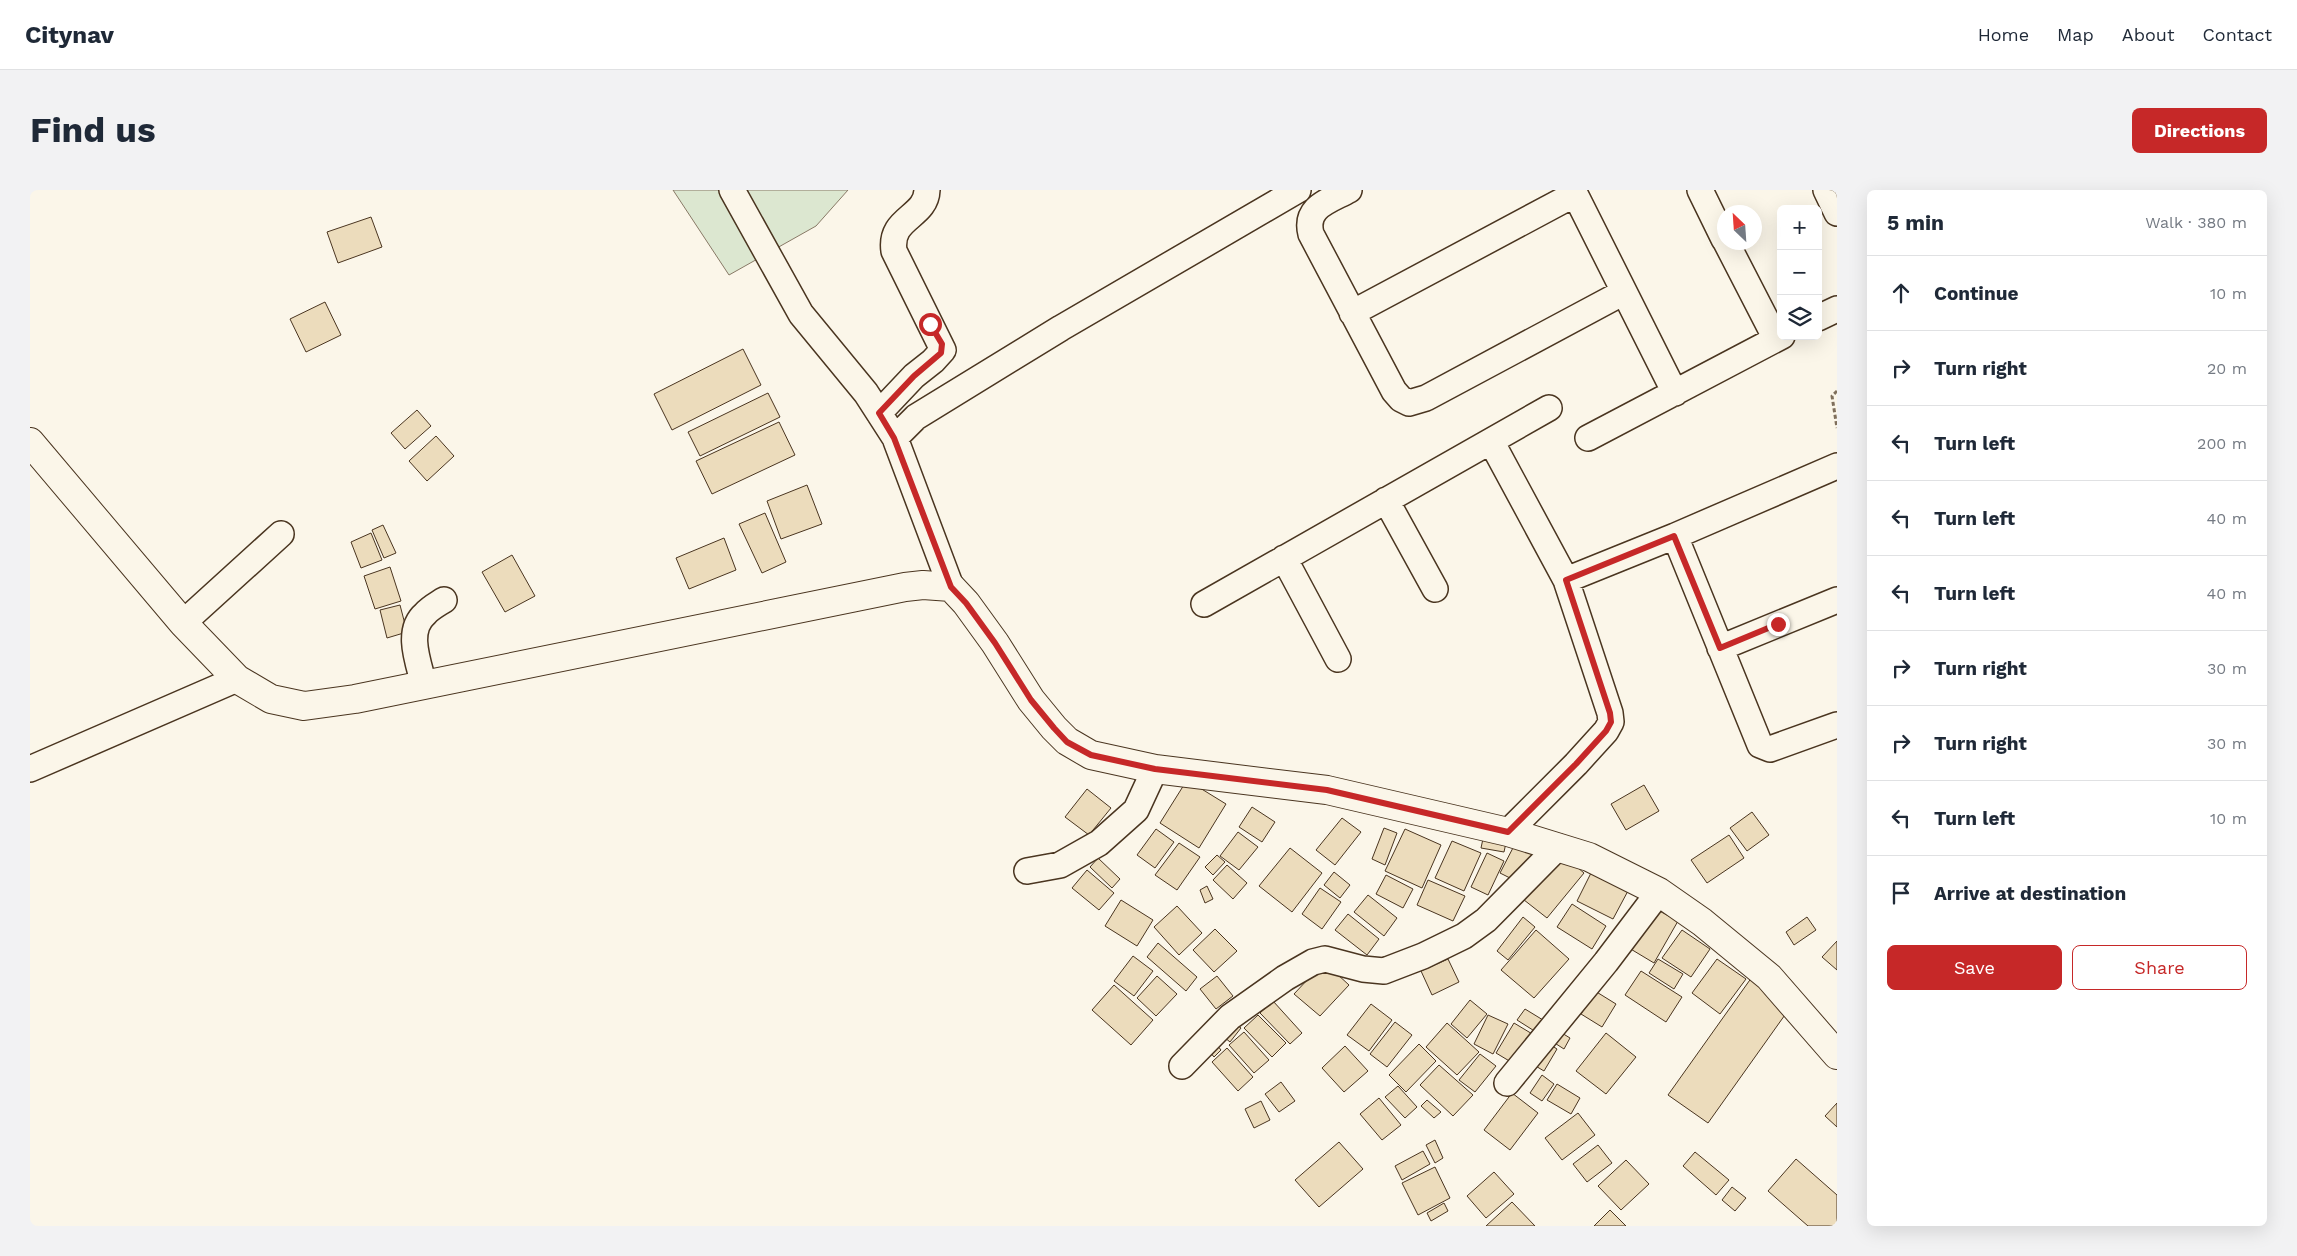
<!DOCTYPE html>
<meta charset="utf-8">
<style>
body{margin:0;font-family:"Work Sans",sans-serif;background:#f2f2f3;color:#1f2937}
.controls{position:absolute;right:15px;top:15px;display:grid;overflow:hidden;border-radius:8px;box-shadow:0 5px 20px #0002}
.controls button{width:45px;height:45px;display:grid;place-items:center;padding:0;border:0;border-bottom:1px solid #e0e1e3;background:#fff;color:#1f2937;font:25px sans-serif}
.compass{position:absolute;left:1687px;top:15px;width:45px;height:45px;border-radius:50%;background:#fff;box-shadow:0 5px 20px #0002;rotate:335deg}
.stop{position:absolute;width:15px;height:15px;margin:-11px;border:4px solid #c62828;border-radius:50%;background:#fff}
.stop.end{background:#c62828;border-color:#fff;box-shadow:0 1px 5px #0008}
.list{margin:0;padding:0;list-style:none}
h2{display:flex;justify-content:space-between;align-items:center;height:65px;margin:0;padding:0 20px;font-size:21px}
h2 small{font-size:16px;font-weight:400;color:#747a83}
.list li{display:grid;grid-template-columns:32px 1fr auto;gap:15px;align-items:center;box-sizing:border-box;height:75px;padding:0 20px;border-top:1px solid #e0e1e3}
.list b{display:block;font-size:19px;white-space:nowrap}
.list em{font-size:16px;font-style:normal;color:#747a83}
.actions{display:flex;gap:10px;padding:15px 20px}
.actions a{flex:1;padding:11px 0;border:1px solid #c62828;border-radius:8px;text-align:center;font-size:18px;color:#c62828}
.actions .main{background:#c62828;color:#fff}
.icon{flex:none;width:28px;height:28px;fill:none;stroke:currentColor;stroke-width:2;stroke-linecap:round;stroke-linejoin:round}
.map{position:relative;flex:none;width:1807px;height:1036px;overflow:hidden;border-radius:8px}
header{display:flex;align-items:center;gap:30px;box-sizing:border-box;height:70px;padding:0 25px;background:#fff;border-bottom:1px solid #e0e1e3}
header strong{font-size:24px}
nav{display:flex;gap:28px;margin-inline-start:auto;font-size:18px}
.intro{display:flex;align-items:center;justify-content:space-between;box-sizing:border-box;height:120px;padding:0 30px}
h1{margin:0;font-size:35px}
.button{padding:12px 22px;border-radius:8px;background:#c62828;color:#fff;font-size:18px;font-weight:700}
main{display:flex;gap:30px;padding:0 30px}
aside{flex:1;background:#fff;border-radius:8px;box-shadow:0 5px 20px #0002}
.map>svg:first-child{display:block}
.green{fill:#dce7d0;stroke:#887966}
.building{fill:#ecdcbc;stroke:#4a3520}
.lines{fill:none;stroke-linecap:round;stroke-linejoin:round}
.minor-casing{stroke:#4a3520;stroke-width:28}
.tertiary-casing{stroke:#4a3520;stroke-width:30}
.path{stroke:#7f6f5c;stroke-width:3;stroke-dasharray:4 2.5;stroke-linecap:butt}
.minor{stroke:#fbf6e9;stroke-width:25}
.tertiary{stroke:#fbf6e9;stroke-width:28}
.route{stroke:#c62828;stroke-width:6}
</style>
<header>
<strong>Citynav</strong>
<nav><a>Home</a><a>Map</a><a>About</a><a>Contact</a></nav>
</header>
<div class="intro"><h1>Find us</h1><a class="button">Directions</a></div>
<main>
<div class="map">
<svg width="1807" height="1036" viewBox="0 0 1807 1036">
<rect width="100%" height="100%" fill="#fbf6e9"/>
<path class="green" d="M643,0H818L786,36L699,85Z"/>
<path class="building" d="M341,27L352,57L308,73L297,42Z
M295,112L311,145L276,162L260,129Z
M713,159L731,195L642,240L624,204Z
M738,203L750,227L670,266L658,242Z
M387,220L401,236L375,259L361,243Z
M749,232L765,265L682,304L666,271Z
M406,246L424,266L397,291L379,271Z
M777,295L792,334L751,349L737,311Z
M735,323L756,372L732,383L709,334Z
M353,335L366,363L354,368L342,340Z
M341,343L352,370L331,378L321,352Z
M694,348L706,380L659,399L646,368Z
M482,365L505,406L475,422L452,382Z
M360,377L371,411L345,419L334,386Z
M370,415L377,442L357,448L350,420Z
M1157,590L1196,614L1169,658L1130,633Z
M1614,595L1629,621L1596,640L1581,614Z
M1057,599L1081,618L1059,645L1035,627Z
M1222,617L1245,632L1232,652L1209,637Z
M1722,622L1739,645L1717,661L1700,638Z
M1312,628L1331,642L1305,675L1286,660Z
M1354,638L1367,643L1355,675L1342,669Z
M1126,639L1144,652L1125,678L1107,665Z
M1375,639L1411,655L1392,698L1355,681Z
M1208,642L1228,657L1209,680L1190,666Z
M1454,644L1477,648L1474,662L1451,658Z
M1699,645L1714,668L1677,693L1661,670Z
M1422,651L1451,663L1434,701L1405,688Z
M1486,652L1504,661L1488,692L1470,683Z
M1149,653L1170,667L1147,700L1125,685Z
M1260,658L1292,683L1262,722L1229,696Z
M1527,660L1554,683L1517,728L1489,706Z
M1457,663L1474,671L1458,705L1441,697Z
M1187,665L1195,672L1183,685L1175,677Z
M1068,668L1090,689L1082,698L1060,677Z
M1197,675L1217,693L1203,709L1183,690Z
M1057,680L1084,703L1069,720L1042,698Z
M1562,681L1599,699L1583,729L1547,711Z
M1304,682L1320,695L1310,708L1294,695Z
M1356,685L1383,699L1373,718L1346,704Z
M1398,690L1435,706L1423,731L1387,715Z
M1177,696L1183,709L1175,713L1170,700Z
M1290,698L1311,712L1292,739L1272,724Z
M1338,705L1367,728L1354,746L1324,722Z
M1091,710L1123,730L1107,756L1075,736Z
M1542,714L1576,736L1562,759L1527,737Z
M1147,716L1172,743L1149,765L1124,737Z
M1622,717L1648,731L1624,773L1599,758Z
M1318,724L1349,749L1337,765L1305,740Z
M1493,727L1505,737L1478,770L1467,761Z
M1777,727L1786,740L1764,755L1756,742Z
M1185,739L1207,761L1184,782L1163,760Z
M1506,740L1539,769L1504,808L1471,780Z
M1652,740L1680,759L1661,787L1632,768Z
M1807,751V780L1792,767Z
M1128,753L1167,787L1156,801L1117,767Z
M1103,766L1123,781L1104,806L1084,791Z
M1418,769L1429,792L1402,805L1391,781Z
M1628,769L1653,784L1644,799L1619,783Z
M1687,769L1716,789L1690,824L1662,803Z
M1294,772L1319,795L1290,826L1264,804Z
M1611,781L1652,807L1636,832L1595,805Z
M1127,786L1147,804L1126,826L1107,808Z
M1187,786L1203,806L1186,819L1170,799Z
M1722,787L1762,815L1678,933L1638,905Z
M1084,795L1123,830L1101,855L1062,820Z
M1565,801L1586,814L1572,837L1551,824Z
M1440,810L1457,824L1437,848L1421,834Z
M1243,811L1272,843L1260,854L1230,823Z
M1341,814L1362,830L1339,861L1317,845Z
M1495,819L1513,830L1506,842L1487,830Z
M1228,825L1256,853L1242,867L1214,838Z
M1458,825L1478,834L1463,864L1444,854Z
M1199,829L1211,838L1200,852L1188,842Z
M1365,832L1382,845L1357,877L1340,864Z
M1417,833L1449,862L1427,885L1396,857Z
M1484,833L1504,845L1486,875L1466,863Z
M1527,840L1540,848L1534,859L1520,850Z
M1214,842L1239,870L1224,883L1199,855Z
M1576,843L1606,867L1576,904L1546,881Z
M1182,849L1191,860L1184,867L1175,856Z
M1513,850L1527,859L1514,881L1499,872Z
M1389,854L1406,871L1376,902L1359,885Z
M1315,856L1338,881L1314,902L1292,878Z
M1197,858L1223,887L1208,901L1182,872Z
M1450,864L1466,876L1445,902L1429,890Z
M1409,875L1443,905L1423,926L1390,895Z
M1512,885L1524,894L1512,911L1500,903Z
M1251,892L1265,911L1249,922L1235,904Z
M1527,894L1550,908L1541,924L1517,910Z
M1368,896L1387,917L1375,928L1355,907Z
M1482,903L1508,923L1480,960L1454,940Z
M1349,908L1371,935L1352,950L1330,924Z
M1397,910L1411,922L1404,928L1391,916Z
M1231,911L1240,930L1224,938L1215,919Z
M1807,913V937L1795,926Z
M1548,923L1565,945L1532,970L1515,948Z
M1405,950L1413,968L1405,973L1396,955Z
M1309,952L1333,979L1289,1017L1265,990Z
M1568,955L1582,973L1557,992L1543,974Z
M1393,961L1400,974L1372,990L1365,976Z
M1665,962L1699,990L1686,1005L1653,976Z
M1766,969L1807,1005V1036H1778L1738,1001Z
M1596,970L1619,994L1591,1020L1568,996Z
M1405,977L1420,1008L1388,1025L1372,993Z
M1464,982L1484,1004L1456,1028L1437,1006Z
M1702,997L1716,1008L1705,1021L1692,1010Z
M1482,1012L1505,1036H1456Z
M1414,1013L1418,1021L1401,1031L1397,1023Z
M1580,1020L1596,1036H1564Z"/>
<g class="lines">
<defs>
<path id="minor" d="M702,0L771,124L836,203L865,248
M1319,0C1299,11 1274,17 1281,44L1364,201L1371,209L1379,213L1396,208L1594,102
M1543,0L1645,203
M1670,0L1694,49
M1796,0L1807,23
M1696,52L1746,149
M1322,123L1545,4
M1788,128L1807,119
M849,223L884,186L903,171L913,160L864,61C859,27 896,28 897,0
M1558,248L1752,146
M1461,251L1536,390L1580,523L1581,532L1576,541L1546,574L1478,642
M1356,310L1405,399
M1645,346L1730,555L1740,559L1807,535
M1254,368L1308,469
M1536,390L1645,346L1807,276
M921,397L865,248L886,227L1031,138L1268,0
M1174,414L1519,218
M153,433L251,344
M1690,458L1807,410
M394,495C389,474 375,441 395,424C400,418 408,414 414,410
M0,579L207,489
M997,681L1030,675L1069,653L1106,620L1125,579
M1152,876L1200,827L1255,788L1283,772L1295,769L1333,779L1354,781L1393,766L1434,746L1456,730L1528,657
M1477,893L1576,772L1629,702"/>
<path id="tertiary" d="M0,252L153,433L207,489L241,509L274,516L325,509L875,397L893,395L921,397L936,413L965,453L1001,510L1024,538L1037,551L1061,565L1125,579L1297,600L1478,642L1559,667L1629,702L1672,732L1739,787L1807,865"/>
</defs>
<use href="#minor" class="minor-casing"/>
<use href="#tertiary" class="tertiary-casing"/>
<path class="path" d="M1807,201L1802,206L1807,238"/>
<use href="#minor" class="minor"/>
<use href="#tertiary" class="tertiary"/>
</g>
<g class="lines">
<path class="route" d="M900,134L912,154L911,163L884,186L849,223L864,248L921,397L936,413L965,453L1001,510L1024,538L1037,552L1061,565L1125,579L1297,600L1478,642L1546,574L1576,541L1581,532L1580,523L1536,390L1644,346L1690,458L1748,434"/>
</g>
</svg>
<div class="controls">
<button>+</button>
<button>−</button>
<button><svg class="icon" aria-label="layers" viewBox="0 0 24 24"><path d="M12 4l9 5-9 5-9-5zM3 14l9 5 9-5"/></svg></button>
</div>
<svg class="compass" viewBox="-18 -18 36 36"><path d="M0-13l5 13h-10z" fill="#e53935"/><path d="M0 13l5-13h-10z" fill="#747a83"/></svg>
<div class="stop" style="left:900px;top:134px"></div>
<div class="stop end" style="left:1748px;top:434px"></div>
</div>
<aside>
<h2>5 min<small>Walk · 380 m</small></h2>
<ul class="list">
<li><svg class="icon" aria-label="ahead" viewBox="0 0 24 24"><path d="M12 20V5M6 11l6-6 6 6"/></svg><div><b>Continue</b></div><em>10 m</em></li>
<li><svg class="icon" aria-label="right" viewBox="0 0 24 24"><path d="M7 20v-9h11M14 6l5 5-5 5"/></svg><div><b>Turn right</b></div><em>20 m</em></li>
<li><svg class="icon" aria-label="left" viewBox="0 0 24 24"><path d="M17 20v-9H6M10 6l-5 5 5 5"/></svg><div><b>Turn left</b></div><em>200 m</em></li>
<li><svg class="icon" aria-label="left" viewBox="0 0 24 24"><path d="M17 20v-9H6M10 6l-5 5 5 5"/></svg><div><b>Turn left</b></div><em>40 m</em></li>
<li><svg class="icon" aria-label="left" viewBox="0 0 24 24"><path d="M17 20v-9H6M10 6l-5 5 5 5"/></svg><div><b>Turn left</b></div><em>40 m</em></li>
<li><svg class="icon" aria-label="right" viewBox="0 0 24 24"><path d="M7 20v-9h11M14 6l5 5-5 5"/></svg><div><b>Turn right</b></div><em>30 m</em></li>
<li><svg class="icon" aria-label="right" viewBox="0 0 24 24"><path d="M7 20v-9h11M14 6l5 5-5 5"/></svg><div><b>Turn right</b></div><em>30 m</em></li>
<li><svg class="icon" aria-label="left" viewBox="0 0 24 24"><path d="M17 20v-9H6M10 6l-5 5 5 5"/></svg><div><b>Turn left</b></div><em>10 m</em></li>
<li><svg class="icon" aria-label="arrive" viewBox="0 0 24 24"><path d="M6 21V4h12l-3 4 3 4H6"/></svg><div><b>Arrive at destination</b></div></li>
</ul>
<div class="actions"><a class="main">Save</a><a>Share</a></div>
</aside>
</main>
